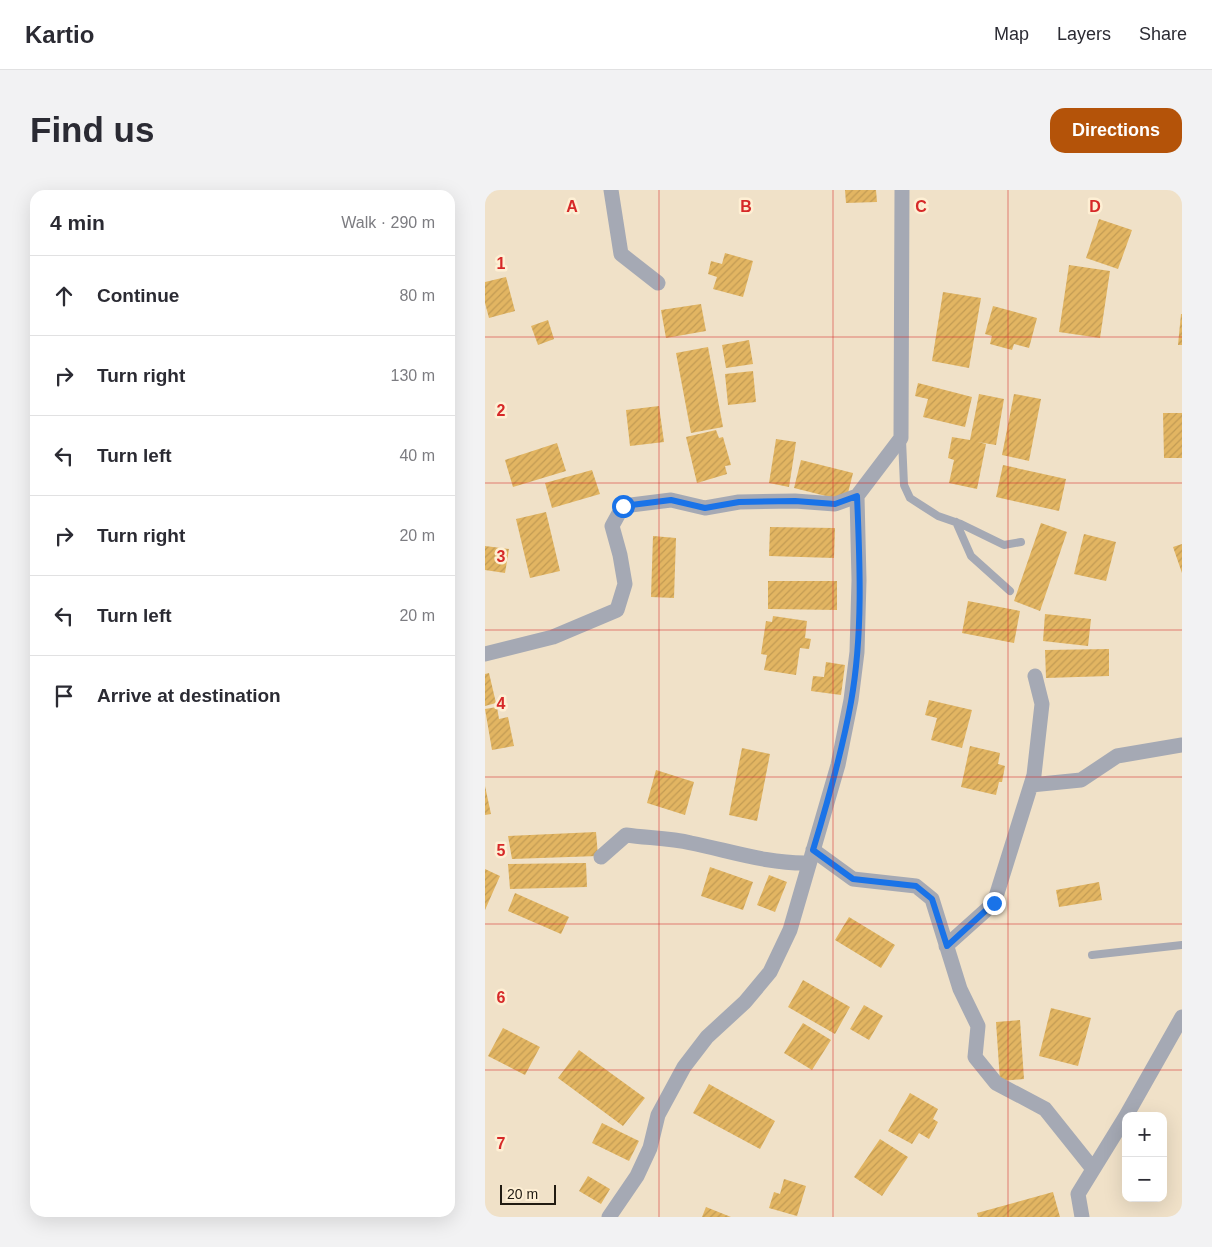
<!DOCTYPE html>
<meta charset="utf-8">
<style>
body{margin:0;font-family:Arial,sans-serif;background:#f2f2f3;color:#2b2b33}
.controls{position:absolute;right:15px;bottom:15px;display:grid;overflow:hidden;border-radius:10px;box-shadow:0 5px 20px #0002}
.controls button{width:45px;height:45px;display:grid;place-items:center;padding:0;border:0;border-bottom:1px solid #e1e1e2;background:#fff;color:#2b2b33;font:25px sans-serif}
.scale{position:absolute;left:15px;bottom:12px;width:56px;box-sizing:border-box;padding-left:5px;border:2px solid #211b12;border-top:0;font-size:14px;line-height:18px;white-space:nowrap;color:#211b12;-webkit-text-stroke:4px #feefd4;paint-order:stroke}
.stop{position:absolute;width:15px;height:15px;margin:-11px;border:4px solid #1a73e8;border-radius:50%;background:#fff}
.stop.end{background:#1a73e8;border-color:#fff;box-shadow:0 1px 5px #0008}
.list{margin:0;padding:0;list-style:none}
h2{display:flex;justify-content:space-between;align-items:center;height:65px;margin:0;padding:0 20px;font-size:21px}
h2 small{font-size:16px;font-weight:400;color:#7c7c81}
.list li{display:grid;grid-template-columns:32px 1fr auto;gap:15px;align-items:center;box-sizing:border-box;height:80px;padding:0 20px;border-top:1px solid #e1e1e2}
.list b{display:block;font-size:19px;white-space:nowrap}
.list em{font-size:16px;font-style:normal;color:#7c7c81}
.icon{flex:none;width:28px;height:28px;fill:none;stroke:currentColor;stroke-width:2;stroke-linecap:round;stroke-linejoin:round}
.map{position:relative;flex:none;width:697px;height:1027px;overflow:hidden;border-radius:15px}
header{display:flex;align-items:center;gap:30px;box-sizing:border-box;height:70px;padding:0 25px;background:#fff;border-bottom:1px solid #e1e1e2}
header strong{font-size:24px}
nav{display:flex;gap:28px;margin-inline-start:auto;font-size:18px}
.intro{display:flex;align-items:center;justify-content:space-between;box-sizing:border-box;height:120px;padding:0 30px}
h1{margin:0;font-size:35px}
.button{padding:12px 22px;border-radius:15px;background:#b45309;color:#fff;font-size:18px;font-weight:700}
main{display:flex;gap:30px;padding:0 30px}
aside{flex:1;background:#fff;border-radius:15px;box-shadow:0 5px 20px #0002}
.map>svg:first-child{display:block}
.building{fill:url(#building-hatch)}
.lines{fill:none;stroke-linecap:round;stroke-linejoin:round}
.service{stroke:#a5a9b4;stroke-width:8}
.minor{stroke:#a5a9b4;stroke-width:15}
.route{stroke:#1a73e8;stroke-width:6}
.grid{fill:none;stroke:#d62828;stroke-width:1;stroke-opacity:0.55}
.grid-label{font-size:16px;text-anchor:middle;font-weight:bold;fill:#d62828;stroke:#feefd4;stroke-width:5;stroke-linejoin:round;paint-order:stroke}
</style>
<header>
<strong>Kartio</strong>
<nav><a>Map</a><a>Layers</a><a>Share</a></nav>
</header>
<div class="intro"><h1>Find us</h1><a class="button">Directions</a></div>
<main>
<aside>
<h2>4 min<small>Walk · 290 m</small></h2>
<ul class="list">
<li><svg class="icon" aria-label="ahead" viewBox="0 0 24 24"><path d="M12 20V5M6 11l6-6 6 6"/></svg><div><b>Continue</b></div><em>80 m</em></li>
<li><svg class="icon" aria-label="right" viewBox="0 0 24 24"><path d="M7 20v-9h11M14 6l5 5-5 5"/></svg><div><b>Turn right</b></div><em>130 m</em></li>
<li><svg class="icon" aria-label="left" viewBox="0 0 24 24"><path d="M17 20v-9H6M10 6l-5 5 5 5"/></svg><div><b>Turn left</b></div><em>40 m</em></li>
<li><svg class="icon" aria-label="right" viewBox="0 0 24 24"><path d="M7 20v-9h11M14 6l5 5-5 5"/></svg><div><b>Turn right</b></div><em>20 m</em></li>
<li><svg class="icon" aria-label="left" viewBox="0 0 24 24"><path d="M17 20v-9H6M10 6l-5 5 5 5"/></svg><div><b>Turn left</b></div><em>20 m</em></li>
<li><svg class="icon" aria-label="arrive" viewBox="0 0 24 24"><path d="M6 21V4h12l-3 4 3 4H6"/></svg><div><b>Arrive at destination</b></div></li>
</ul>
</aside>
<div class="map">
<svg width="697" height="1027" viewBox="0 0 697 1027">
<defs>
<pattern id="building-hatch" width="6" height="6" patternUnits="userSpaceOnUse" patternTransform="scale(1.25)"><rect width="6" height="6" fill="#e2b562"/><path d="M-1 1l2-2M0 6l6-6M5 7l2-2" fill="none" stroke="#c29b54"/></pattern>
</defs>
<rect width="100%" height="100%" fill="#f0e1c8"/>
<path class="building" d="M360,0H391L392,12L361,13Z
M614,29L647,40L633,79L601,68Z
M240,63L268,71L258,107L228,99L232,87L223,84L226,71L237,74Z
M584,75L625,81L615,148L574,142Z
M21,87L30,121L4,128L0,113V92Z
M458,102L496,108L484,178L447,171Z
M216,114L221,141L181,148L176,120Z
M508,116L552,128L544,158L529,154L527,160L505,154L507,146L500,144Z
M696,124H697V155H693Z
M63,130L69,149L53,155L46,136Z
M264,150L268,174L241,178L237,155Z
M223,157L238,237L206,243L191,163Z
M268,181L271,212L243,215L240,184Z
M433,193L487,207L480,237L438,227L443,209L430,206Z
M494,204L519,209L511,255L493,252L501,254L492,299L464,293L469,270L463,268L467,247L485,250Z
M529,204L556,209L544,271L517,265Z
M174,216L179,252L145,256L141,220Z
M678,223H697V268H679Z
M231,240L234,248L238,247L246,275L240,276L242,284L212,293L201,247Z
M291,249L311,252L304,297L284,293Z
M72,253L81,281L28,297L20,270Z
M316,270L368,283L361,311L309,298Z
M518,275L581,289L574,321L511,307Z
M107,280L115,304L67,318L60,293Z
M61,322L75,381L45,388L31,329Z
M556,333L582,342L555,421L529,411Z
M285,337L350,338L349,368L284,366Z
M599,344L631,352L621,391L589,384Z
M168,346L191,348L189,408L166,407Z
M697,354V383L688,357Z
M0,356L24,359L20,383L0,380Z
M283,391H352V420L283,419Z
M483,411L535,421L529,453L477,443Z
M560,424L606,429L603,456L558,451Z
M288,426L322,431L320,448L326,449L324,459L315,458L311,485L279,480L282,465L276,464L281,431L287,432Z
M624,459V486L561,488L560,460Z
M341,472L360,475L356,505L326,501L328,486L339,487Z
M4,483L11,513L0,516V484Z
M444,510L487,520L477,558L446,550L452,528L440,525Z
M12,517L14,529L23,527L29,556L7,560L0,519Z
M485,556L515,563L513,574L520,576L517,592H514L511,605L476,597Z
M257,558L285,564L272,631L244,625Z
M171,580L209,592L200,625L162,613Z
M0,596L6,624L0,625Z
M111,642L113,666L27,669L23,646Z
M101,673L102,697L25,699L23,674Z
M225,677L268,692L258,720L216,706Z
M0,679L15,686L0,720Z
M284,685L302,692L290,722L272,715Z
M614,692L617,710L574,717L571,700Z
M30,703L84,727L76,744L23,721Z
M364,727L410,755L396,778L350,750Z
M318,790L365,817L350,844L303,817Z
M379,815L398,826L384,850L365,839Z
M566,818L606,828L593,876L554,866Z
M535,830L539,889L515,891L511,832Z
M318,833L346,850L327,880L299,863Z
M18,838L55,857L40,885L3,866Z
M94,860L160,908L138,936L73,888Z
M224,894L290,931L275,959L208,923Z
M425,903L453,919L448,929L453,932L444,949L434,943L427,954L403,941Z
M117,933L154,951L144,971L107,953Z
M395,949L423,967L397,1006L369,987Z
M103,986L125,999L116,1014L94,1001Z
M299,989L321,996L312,1026L284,1018L289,1002L295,1004Z
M568,1002L575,1027H493L492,1023Z
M221,1017L246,1027H217Z"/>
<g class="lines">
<path class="service" d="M417,250L419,295L425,308L453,326L476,334L519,355L536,352
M471,332L486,366L525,401
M607,765L697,755"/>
<path class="minor" d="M126,0L136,64L173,93
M0,464L68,447L132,420L140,394L135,365L127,336L138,316L186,310L220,318L254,312L310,311L350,314L372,306
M546,595L596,590L632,566L697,555
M328,660L368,689L431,696L447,709L475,799L493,836L490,867L511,893L560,919L608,979
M116,667L141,645C162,648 185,648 206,653C246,661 283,674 324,673
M461,756L509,713L549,585L557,514L550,486
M641,926L697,827
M124,1027L152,986L165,958L173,925L199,877L222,847L260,812L285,782L305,740L353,575L366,510L372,462L374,390L372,306L416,248L417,0
M597,1027L593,1004L641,926"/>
</g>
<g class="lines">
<path class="route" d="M138,316L186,310L220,318L254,312L310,311L350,314L372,306C375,374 378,445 366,512C357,562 343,611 328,660L368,689L431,696L447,709L462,756L509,713"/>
</g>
<path class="grid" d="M174,0V1027M348,0V1027M523,0V1027M0,147H697M0,293H697M0,440H697M0,587H697M0,734H697M0,880H697"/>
<g class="grid-label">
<text x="87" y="22">A</text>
<text x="261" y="22">B</text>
<text x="436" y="22">C</text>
<text x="610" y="22">D</text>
<text x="16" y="79">1</text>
<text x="16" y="226">2</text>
<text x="16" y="372">3</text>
<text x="16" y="519">4</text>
<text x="16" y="666">5</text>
<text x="16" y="813">6</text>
<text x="16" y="959">7</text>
</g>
</svg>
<div class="controls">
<button>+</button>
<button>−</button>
</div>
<div class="scale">20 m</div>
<div class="stop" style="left:138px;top:316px"></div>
<div class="stop end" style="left:509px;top:713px"></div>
</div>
</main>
